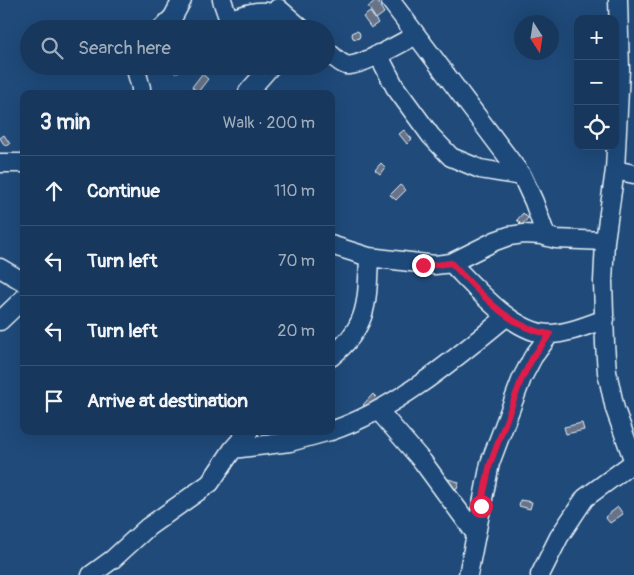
<!DOCTYPE html>
<meta charset="utf-8">
<style>
body{margin:0;font-family:Pangolin,sans-serif;background:#203f62;color:#f1f3f6}
.controls{position:absolute;right:15px;top:15px;display:grid;overflow:hidden;border-radius:10px;box-shadow:0 5px 20px #0002}
.controls button{width:45px;height:45px;display:grid;place-items:center;padding:0;border:0;border-bottom:1px solid #365272;background:#17385c;color:#f1f3f6;font:25px sans-serif}
.compass{position:absolute;left:514px;top:15px;width:45px;height:45px;border-radius:50%;background:#17385c;box-shadow:0 5px 20px #0002;rotate:168deg}
.stop{position:absolute;width:15px;height:15px;margin:-11px;border:4px solid #e11d48;border-radius:50%;background:#fff}
.stop.end{background:#e11d48;border-color:#fff;box-shadow:0 1px 5px #0008}
.list{margin:0;padding:0;list-style:none}
h2{display:flex;justify-content:space-between;align-items:center;height:65px;margin:0;padding:0 20px;font-size:21px}
h2 small{font-size:16px;font-weight:400;color:#9eacbb}
.list li{display:grid;grid-template-columns:32px 1fr auto;gap:15px;align-items:center;box-sizing:border-box;height:70px;padding:0 20px;border-top:1px solid #365272}
.list b{display:block;font-size:19px;white-space:nowrap}
.list em{font-size:16px;font-style:normal;color:#9eacbb}
.icon{flex:none;width:28px;height:28px;fill:none;stroke:currentColor;stroke-width:2;stroke-linecap:round;stroke-linejoin:round}
.map{position:relative;flex:none;width:634px;height:575px;overflow:hidden}
.search{position:absolute;background:#17385c;box-shadow:0 5px 20px #0002;left:20px;top:20px;width:315px;height:55px;display:flex;align-items:center;gap:12px;box-sizing:border-box;padding:0 18px;border-radius:28px;color:#9eacbb;font-size:19px}
.panel{position:absolute;background:#17385c;box-shadow:0 5px 20px #0002;left:20px;top:90px;width:315px;height:345px;border-radius:10px}
.map>svg:first-child{display:block}
.building{fill:#687388;stroke:#e8f1f8}
.lines{fill:none;stroke-linecap:round;stroke-linejoin:round}
.minor-casing{stroke:#e8f1f8;stroke-width:21}
.minor{stroke:#1f4a7a;stroke-width:18}
.route{stroke:#e11d48;stroke-width:6}
</style>
<div class="map">
<svg width="634" height="575" viewBox="0 0 634 575">
<rect width="100%" height="100%" fill="#1f4a7a"/>
<filter id="ink" filterUnits="userSpaceOnUse"><feTurbulence type="fractalNoise" baseFrequency=".02" numOctaves="2"/><feDisplacementMap in="SourceGraphic" scale="10" xChannelSelector="R" yChannelSelector="G"/><feConvolveMatrix kernelMatrix="1 2 1 2 8 2 1 2 1" color-interpolation-filters="sRGB"/></filter>
<g filter="url(#ink)">
<path class="building" d="M377,1L384,13L376,19L368,7Z
M370,12L378,23L371,28L363,17Z
M352 35a4 4 0 1 1 8 0a4 4 0 1 1-8 0Z
M177,66H185L186,68L175,73L172,69Z
M202,74L208,79L198,92L192,87Z
M404,130L412,139L407,144L399,134Z
M4,135L10,144L5,146L0,138Z
M381,163L385,167L380,174L375,170Z
M400,185L406,190L396,200L390,195Z
M523,213L528,218L522,225L517,220Z
M373,394L378,399L368,409L363,405Z
M582,423L584,430L566,434L564,427Z
M448,479L459,482L457,489L446,486Z
M520,500L532,502L530,509L519,506Z
M618,507L623,514L610,523L605,517Z"/>
<g class="lines">
<defs>
<path id="minor" d="M222,0L232,29
M390,0L522,176L534,202L546,236
M618,0L620,70L615,170L605,241L603,282L605,344L607,372L615,409L634,462
M278,8L302,29
M229,20C252,11 262,9 286,16
M161,29L173,17L182,0
M326,50C332,55 339,63 346,65C358,68 403,42 416,35
M378,54L395,87L431,136L451,157L480,169L522,176
M135,66L141,88V94
M248,92L271,66
M0,163H24
M615,170L634,174
M331,245L369,257L435,265L451,263L495,241L509,236L524,234L541,235L556,239L605,241
M451,263C475,287 513,333 549,334C567,334 588,325 605,319
M0,268L24,282
M0,321L24,298
M331,357C369,326 367,302 369,257
M378,410L423,462L475,533
M331,431C395,410 456,358 507,316
M233,449L290,442L330,431
M91,575L113,559L148,527L210,483L233,449L249,431
M468,575L490,463L522,378L533,357L550,334
M540,575L559,537L585,498L634,462"/>
</defs>
<use href="#minor" class="minor-casing"/>
<use href="#minor" class="minor"/>
</g>
</g>
<g class="lines" filter="url(#ink)">
<path class="route" d="M423,265H435L451,263C479,291 509,329 550,334L533,357L522,378L490,464L481,506"/>
</g>
</svg>
<div class="controls">
<button>+</button>
<button>−</button>
<button><svg class="icon" aria-label="locate" viewBox="0 0 24 24"><circle cx="12" cy="12" r="6"/><path d="M12 2v4M12 18v4M2 12h4M18 12h4"/></svg></button>
</div>
<svg class="compass" viewBox="-18 -18 36 36"><path d="M0-13l5 13h-10z" fill="#e53935"/><path d="M0 13l5-13h-10z" fill="#9eacbb"/></svg>
<div class="stop" style="left:481px;top:506px"></div>
<div class="stop end" style="left:423px;top:265px"></div>
<div class="search"><svg class="icon" aria-label="search" viewBox="0 0 24 24"><circle cx="10" cy="10" r="6"/><path d="M15 15l6 6"/></svg>Search here</div>
<section class="panel">
<h2>3 min<small>Walk · 200 m</small></h2>
<ul class="list">
<li><svg class="icon" aria-label="ahead" viewBox="0 0 24 24"><path d="M12 20V5M6 11l6-6 6 6"/></svg><div><b>Continue</b></div><em>110 m</em></li>
<li><svg class="icon" aria-label="left" viewBox="0 0 24 24"><path d="M17 20v-9H6M10 6l-5 5 5 5"/></svg><div><b>Turn left</b></div><em>70 m</em></li>
<li><svg class="icon" aria-label="left" viewBox="0 0 24 24"><path d="M17 20v-9H6M10 6l-5 5 5 5"/></svg><div><b>Turn left</b></div><em>20 m</em></li>
<li><svg class="icon" aria-label="arrive" viewBox="0 0 24 24"><path d="M6 21V4h12l-3 4 3 4H6"/></svg><div><b>Arrive at destination</b></div></li>
</ul>
</section>
</div>
